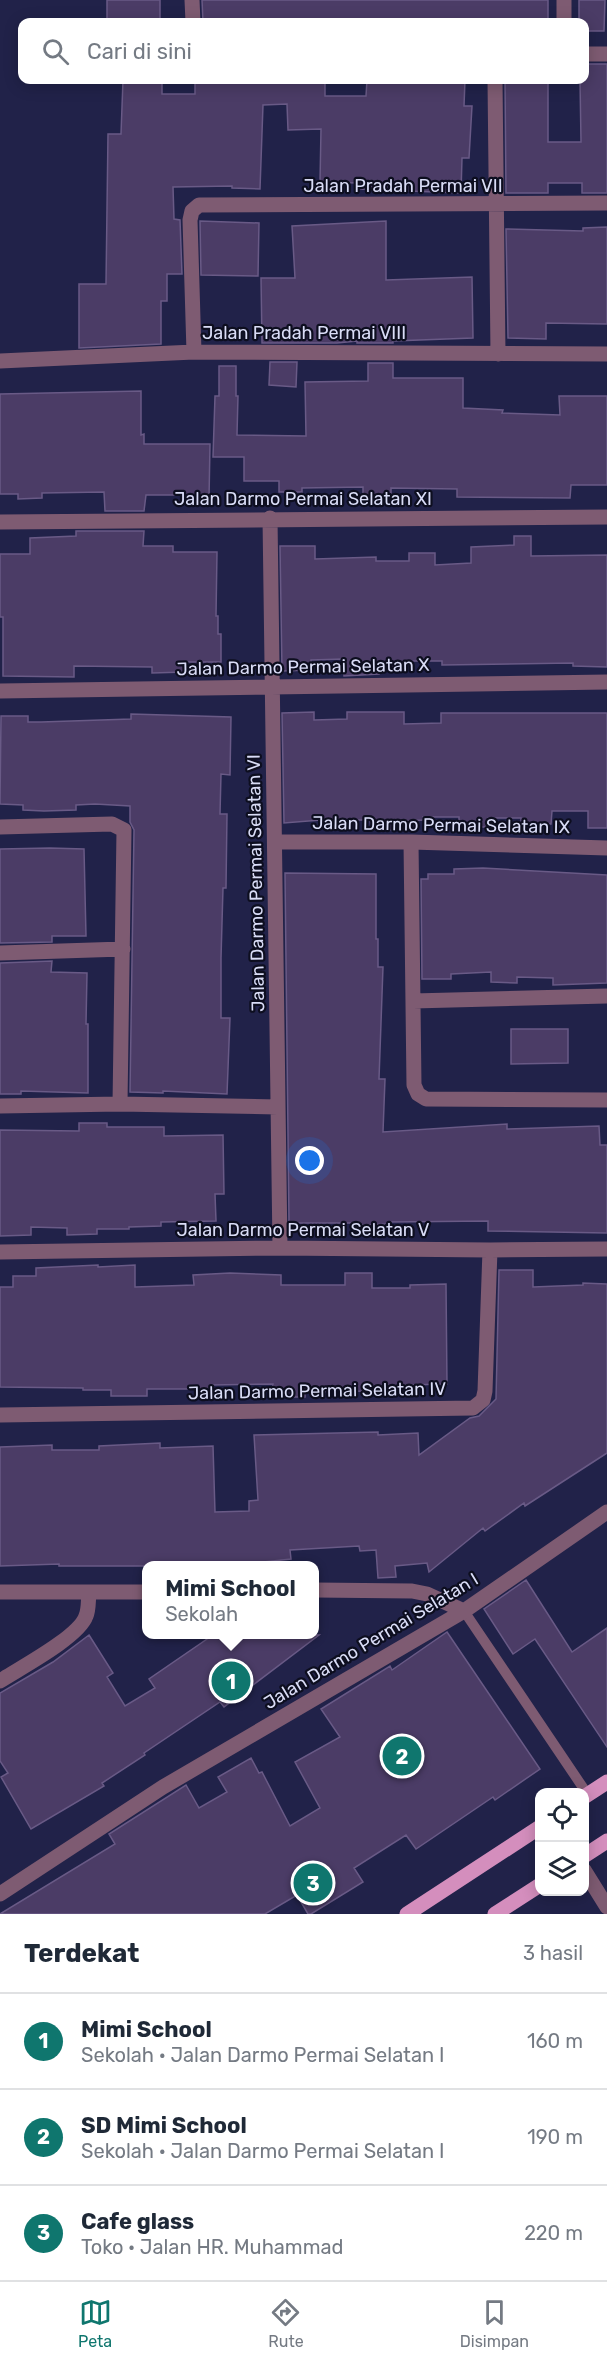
<!DOCTYPE html>
<html lang="id">
<meta charset="utf-8">
<style>
body{margin:0;font-family:Rubik,sans-serif;background:#f2f2f3;color:#1f2937}
.controls{position:absolute;right:18px;bottom:18px;display:grid;overflow:hidden;border-radius:12px;box-shadow:0 3px 15px #0003}
.controls button{width:54px;height:54px;display:grid;place-items:center;padding:0;border:0;border-bottom:2px solid #e0e1e3;background:#fff;color:#1f2937;font:30px sans-serif}
.you{position:absolute;left:310px;top:1161px;width:21px;height:21px;margin:-15px;border:4px solid #fff;border-radius:50%;background:#1a73e8;box-shadow:0 0 0 9px #1a73e833}
.badge{display:grid;place-items:center;width:39px;height:39px;border-radius:50%;background:#0f766e;color:#fff;font-size:20px;font-weight:700}
.pin{position:absolute;translate:-50% -50%;border:3px solid #fff;box-shadow:0 2px 6px #0006}
.popup{position:absolute;left:142px;top:1561px;width:177px;height:78px;box-sizing:border-box;display:grid;place-content:center;border-radius:12px;background:#fff;filter:drop-shadow(0 2px 4px #0005);font-size:20px;white-space:nowrap;color:#747a83}
.popup b{font-size:22px;color:#1f2937}
.popup::after{content:'';position:absolute;left:50%;top:100%;margin-left:-12px;border:12px solid transparent;border-top-color:#fff}
.list{margin:0;padding:0;list-style:none}
h2{display:flex;justify-content:space-between;align-items:center;height:78px;margin:0;padding:0 24px;font-size:26px}
h2 small{font-size:20px;font-weight:400;color:#747a83}
.list li{display:grid;grid-template-columns:39px 1fr auto;gap:18px;align-items:center;box-sizing:border-box;height:96px;padding:0 24px;border-top:2px solid #e0e1e3}
.list b{display:block;font-size:22px;white-space:nowrap}
.list p{margin:0;font-size:20px;white-space:nowrap;color:#747a83}
.list em{font-size:20px;font-style:normal;color:#747a83}
.icon{flex:none;width:33px;height:33px;fill:none;stroke:currentColor;stroke-width:2;stroke-linecap:round;stroke-linejoin:round}
.map{position:relative;flex:none;width:607px;height:1914px;overflow:hidden}
.search{position:absolute;background:#fff;box-shadow:0 3px 15px #0003;left:18px;right:18px;top:18px;height:66px;display:flex;align-items:center;gap:15px;box-sizing:border-box;padding:0 21px;border-radius:12px;color:#747a83;font-size:22px}
.sheet{height:366px;background:#fff}
nav{display:flex;justify-content:space-around;align-items:center;box-sizing:border-box;height:84px;border-top:2px solid #e0e1e3;background:#fff;font-size:16px;color:#747a83}
nav a{display:grid;justify-items:center;gap:3px}
nav .on{color:#0f766e}
.map>svg:first-child{display:block}
.building{fill:#4b3c66;stroke:#695a86;stroke-width:1.5}
.lines{fill:none;stroke-linecap:round;stroke-linejoin:round}
.lane{stroke:#7e5b72;stroke-width:10}
.street{stroke:#7e5b72;stroke-width:15}
.primary{stroke:#d48ebd;stroke-width:15}
.labels{text-anchor:middle;dominant-baseline:central;stroke-width:4.5;stroke-linejoin:round;paint-order:stroke}
.street-label{font-size:18px;fill:#d9dcf6;stroke:#0d0e1f}
</style>
<div class="map">
<svg width="607" height="1914" viewBox="0 0 607 1914">
<rect width="100%" height="100%" fill="#212249"/>
<path class="building" d="M107,0H160V22H107Z
M202,0H548V22H203Z
M579,0H605L604,31H585V22H579Z
M585,64H607V193H582V183H548V193H506L505,80H548V142H581L580,80H585Z
M123,80H162V94H195V80H325V96H366L367,80H465L464,106H472L469,158H462L461,193L357,189V183L320,182L321,129L288,130L287,104L263,105L260,189L232,188V186L173,187L174,219L180,220L182,274H167V301H161V344L79,348V284H106L108,134H121Z
M200,221L259,223L258,276L201,275Z
M386,221V280L472,277L473,338L393,341V343H357V341L337,343H262L261,278H295L292,226Z
M607,227V324L546,323V339L508,338L506,229L583,231V228Z
M270,362H297L296,387L269,385Z
M368,363H393V378H463V408L503,410L502,413L560,415L559,396H607V485H571L570,498L457,497V489L391,488V498H363V487L302,488V492H279V481H244V457H213L215,396H219V366H236V396H238L237,435L306,436L305,382L368,381Z
M141,391V435L144,434V444H210L209,499H189V495H146L144,511H105L104,492L42,493V498L18,499V494H0V394Z
M76,531H144L143,546H173V552H217L216,616H218V634H221V662H185V672L152,673V667L74,666V677L3,676V617H0V554H30V538L76,536Z
M514,536H531V556L607,555V667L573,666V663L442,665V661H407V668H379V674L344,676L343,659L311,660V670L282,671L280,546H315V559L376,557V561H409V553H435V565L471,563V547L514,545Z
M314,712V720L347,719V712H404V724L441,723V713H607V828H588V811H552L551,824H521V818H488V827H459V817H423V820L406,821L407,830H387V827L371,828L370,820H321L284,823L282,713Z
M131,714L231,717L230,775L221,774L220,814H227L226,888H223L221,958V1018H230L227,1094L163,1091V1093L130,1092L134,830L130,822V806L95,804L76,805V810L44,811L23,810V805L0,804L1,716H28V722H41L131,719Z
M50,848L84,849L86,936H52V942L0,943V849Z
M483,868L607,875V983L553,985V978L517,977V983L491,982V972L451,974V979H422L421,879H428V874H454V869Z
M285,873L376,874V939H378V967H383L379,1079H385L383,1132L507,1124V1129L599,1126L600,1145H607V1233L488,1231V1221L389,1222L390,1224L361,1225L360,1223H289Z
M52,961L51,972L87,973L86,1024H88V1093L21,1091V1094H0V963Z
M511,1029H568V1063L511,1064Z
M79,1123H107V1127H164V1136L223,1135L224,1194H215L216,1221L161,1222V1226L129,1227V1229H97V1234L67,1235V1228L31,1227V1235L0,1236V1130L79,1131Z
M98,1265V1267L135,1265V1287L194,1285L193,1275L230,1273L281,1275V1285H345V1273H372V1288H410V1285L446,1284L447,1384L368,1386V1391L305,1392V1397H272L273,1384L212,1385V1389H147V1396H111V1390H83V1388L0,1387V1287H13V1276H36V1268Z
M499,1270H533V1287L583,1285V1283L607,1284V1453L525,1506L524,1503L485,1531L483,1528L429,1572L427,1563L395,1566L396,1577L378,1578L376,1550L360,1551L359,1546L290,1550L291,1559L225,1566H59V1564L0,1566V1447L52,1445V1450H99V1446L160,1443V1448L213,1446L215,1512L249,1511V1501L258,1500L254,1435L378,1432V1435L418,1433L419,1455L470,1418L479,1416L496,1399Z
M526,1580L572,1652L607,1628V1747L535,1639L513,1654L484,1609Z
M447,1632L540,1769L495,1800L493,1797L416,1849L406,1835L354,1868L363,1882L311,1914H308L297,1895L265,1914H0L115,1844L109,1834L186,1785L199,1808L227,1792L218,1777L251,1758L259,1773L262,1772L290,1826L320,1808L295,1762L340,1737L321,1709L390,1666L392,1670Z
M89,1635L113,1673L107,1677L125,1706L155,1688L149,1679L213,1635H319L224,1707L220,1702L144,1753L145,1755L102,1783L104,1786L31,1829L1,1777L8,1773L0,1761V1693L53,1662Z"/>
<g class="lines">
<path class="lane" d="M464,1611L588,1795"/>
<path class="street" d="M192,0L193,22
M564,22V0
M584,54H607
M495,80L498,354
M194,352L190,220L192,211L199,205L607,203
M0,361L194,352L607,354
M270,518L280,1248
M0,522L607,517
M0,691L607,682
M0,827L112,824L124,830L120,1104
M275,842H411L607,848
M411,842L414,1085L418,1094L426,1099L607,1100
M0,953L123,949
M413,1001L607,996
M0,1106L120,1104L278,1107
M0,1252L280,1248L490,1250L607,1249
M0,1415L473,1408L483,1400L485,1391L490,1250
M315,1590L412,1591L427,1594L464,1611
M0,1592H147
M0,1681C20,1668 79,1637 86,1616C89,1609 88,1600 89,1593
M584,1870L607,1907
M0,1894L163,1787L464,1611L607,1512"/>
<path class="primary" d="M584,1797L607,1782
M584,1856L607,1841
M407,1914L540,1827
M495,1914L540,1885"/>
</g>
<g class="labels">
<g class="street-label">
<text x="403" y="186">Jalan Pradah Permai VII</text>
<text x="304" y="333">Jalan Pradah Permai VIII</text>
<text x="303" y="499">Jalan Darmo Permai Selatan XI</text>
<text transform="translate(303 667) rotate(-1)">Jalan Darmo Permai Selatan X</text>
<text transform="translate(441 825) rotate(1)">Jalan Darmo Permai Selatan IX</text>
<text transform="translate(256 883) rotate(-91)">Jalan Darmo Permai Selatan VI</text>
<text x="303" y="1230">Jalan Darmo Permai Selatan V</text>
<text transform="translate(317 1391) rotate(-1)">Jalan Darmo Permai Selatan IV</text>
<text transform="translate(371 1641) rotate(-31)">Jalan Darmo Permai Selatan I</text>
</g>
</g>
</svg>
<div class="controls">
<button><svg class="icon" aria-label="locate" viewBox="0 0 24 24"><circle cx="12" cy="12" r="6"/><path d="M12 2v4M12 18v4M2 12h4M18 12h4"/></svg></button>
<button><svg class="icon" aria-label="layers" viewBox="0 0 24 24"><path d="M12 4l9 5-9 5-9-5zM3 14l9 5 9-5"/></svg></button>
</div>
<div class="you"></div>
<div class="pin badge" style="left:231px;top:1681px">1</div>
<div class="popup"><b>Mimi School</b>Sekolah</div>
<div class="pin badge" style="left:402px;top:1756px">2</div>
<div class="pin badge" style="left:313px;top:1883px">3</div>
<div class="search"><svg class="icon" aria-label="search" viewBox="0 0 24 24"><circle cx="10" cy="10" r="6"/><path d="M15 15l6 6"/></svg>Cari di sini</div>
</div>
<section class="sheet">
<h2>Terdekat<small>3 hasil</small></h2>
<ul class="list">
<li><span class="badge">1</span><div><b>Mimi School</b><p>Sekolah · Jalan Darmo Permai Selatan I</p></div><em>160 m</em></li>
<li><span class="badge">2</span><div><b>SD Mimi School</b><p>Sekolah · Jalan Darmo Permai Selatan I</p></div><em>190 m</em></li>
<li><span class="badge">3</span><div><b>Cafe glass</b><p>Toko · Jalan HR. Muhammad</p></div><em>220 m</em></li>
</ul>
</section>
<nav>
<a class="on"><svg class="icon" aria-label="map" viewBox="0 0 24 24"><path d="M3 6l6-2 6 2 6-2v14l-6 2-6-2-6 2zM9 4v14M15 6v14"/></svg>Peta</a>
<a><svg class="icon" aria-label="directions" viewBox="0 0 24 24"><path d="M12 3l9 9-9 9-9-9zM9 14v-3h6M13 9l2 2-2 2"/></svg>Rute</a>
<a><svg class="icon" aria-label="saved" viewBox="0 0 24 24"><path d="M7 4h10v16l-5-4-5 4z"/></svg>Disimpan</a>
</nav>
